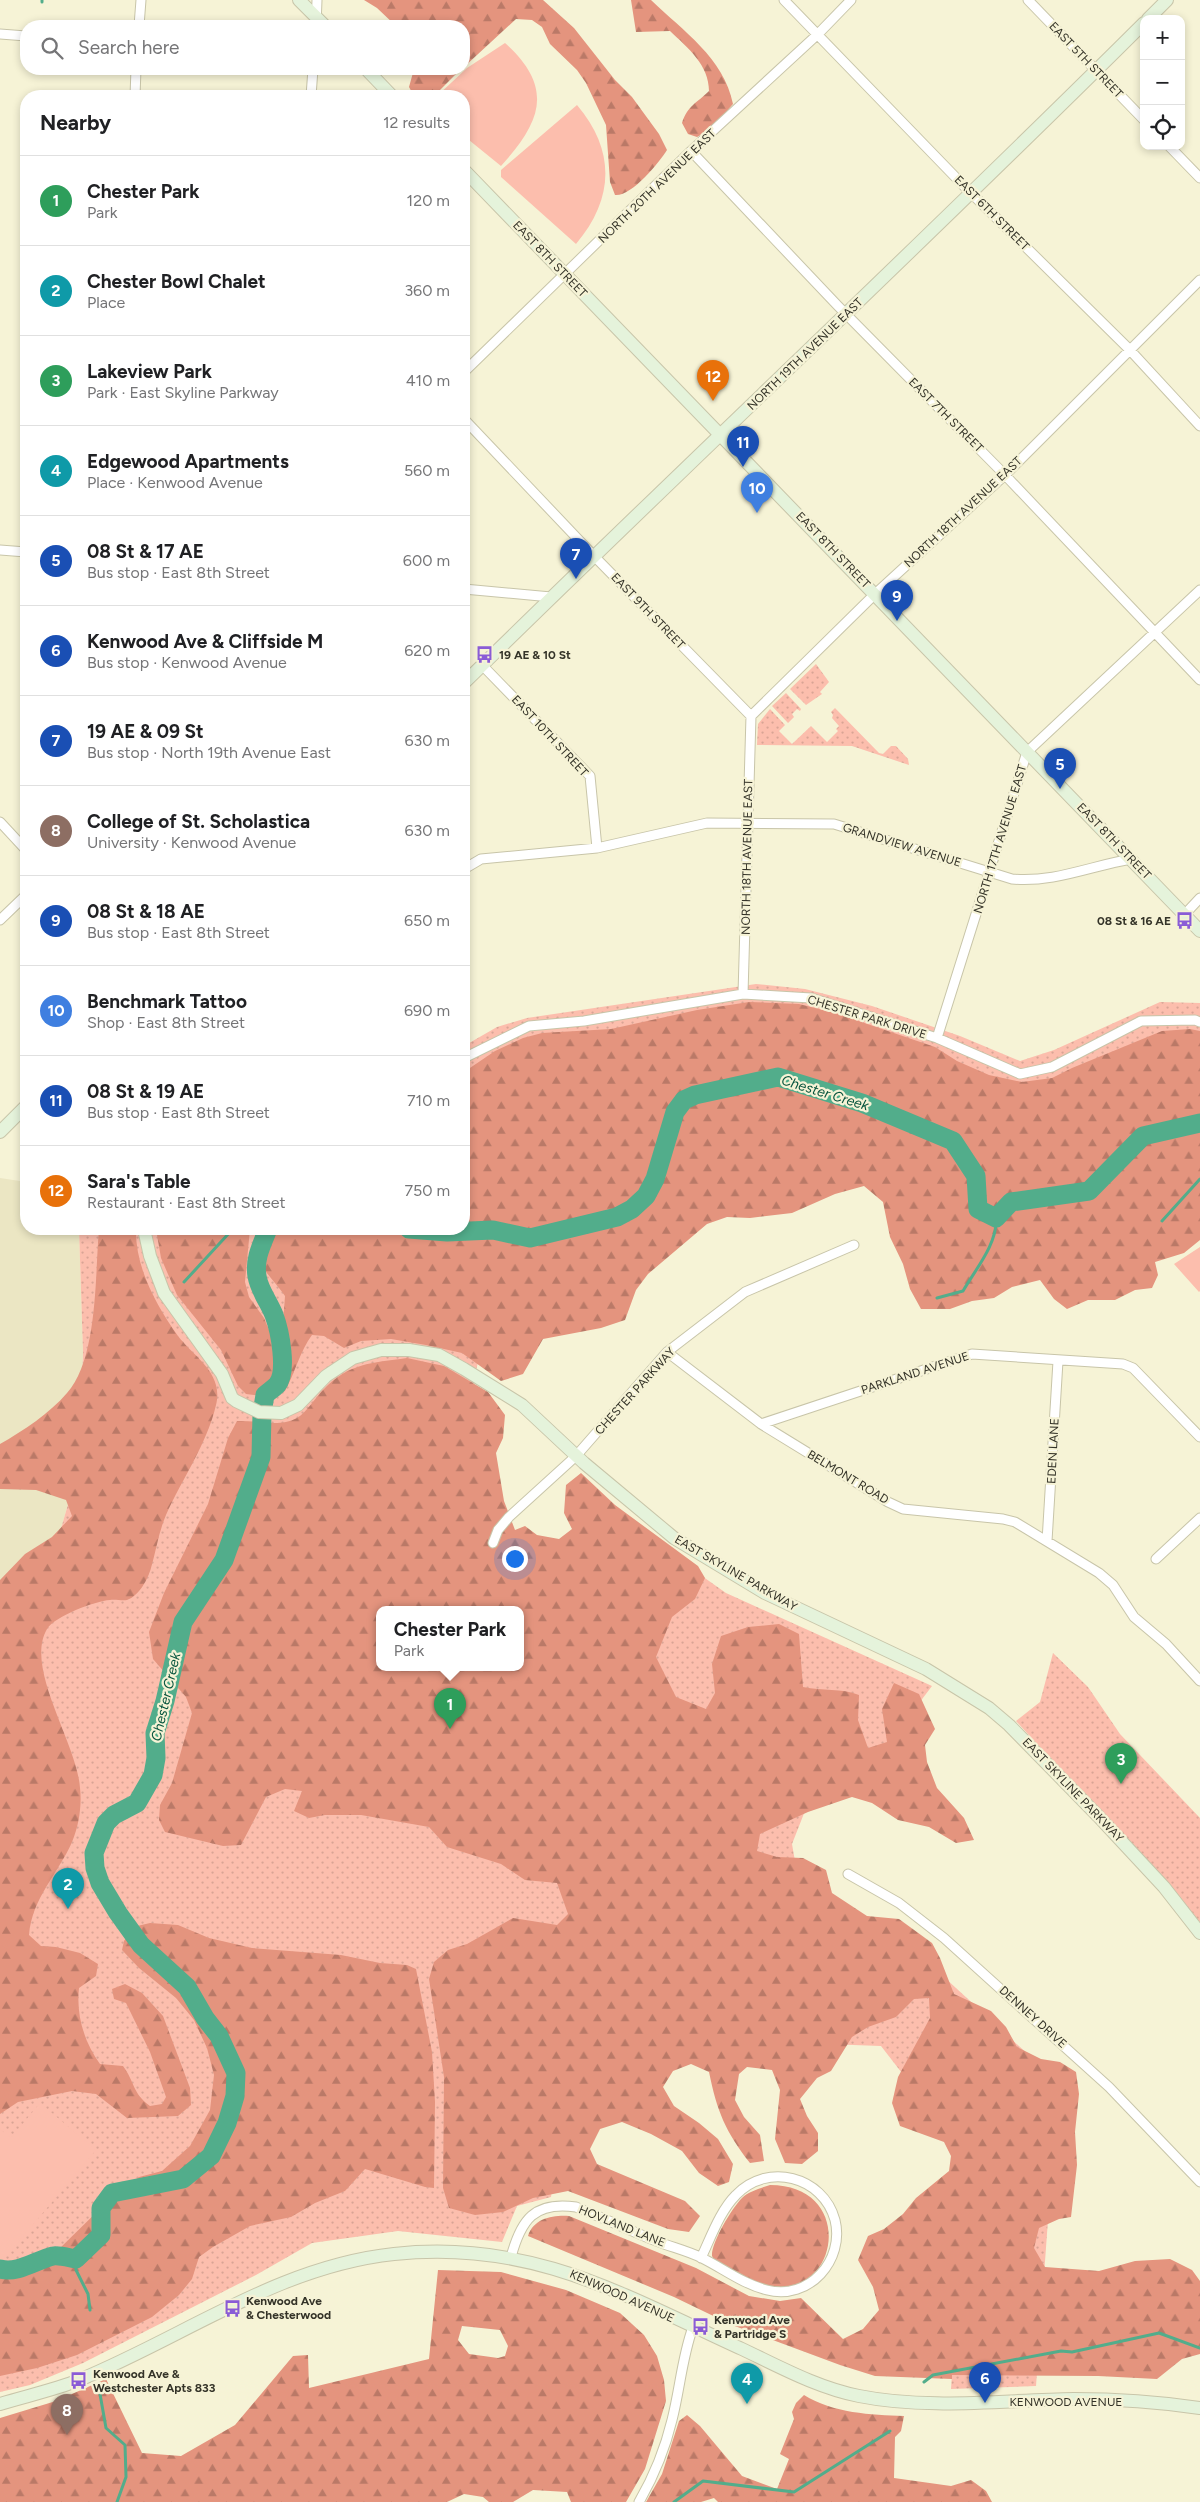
<!DOCTYPE html>
<meta charset="utf-8">
<style>
body{margin:0;font-family:Figtree,sans-serif;background:#f2f2f2;color:#202124}
.controls{position:absolute;right:15px;top:15px;display:grid;overflow:hidden;border-radius:10px;box-shadow:0 2px 8px #0003}
.controls button{width:45px;height:45px;display:grid;place-items:center;padding:0;border:0;border-bottom:1px solid #e0e0e0;background:#fff;color:#202124;font:25px sans-serif}
.you{position:absolute;left:514px;top:1558px;width:18px;height:18px;margin:-12px;border:4px solid #fff;border-radius:50%;background:#1a73e8;box-shadow:0 0 0 8px #1a73e833}
.badge{display:grid;place-items:center;width:32px;height:32px;border-radius:50%;background:#7c3aed;color:#fff;font-size:16px;font-weight:700}
.pin{position:absolute;translate:-50% -41px;filter:drop-shadow(0 1px 2px #0008)}
.pin::after{content:'';position:absolute;top:26px;width:18px;height:15px;background:inherit;clip-path:polygon(0 0,100% 0,50% 100%)}
.popup{position:absolute;left:376px;top:1606px;width:148px;height:65px;box-sizing:border-box;display:grid;place-content:center;border-radius:10px;background:#fff;filter:drop-shadow(0 1px 4px #0005);font-size:16px;white-space:nowrap;color:#757577}
.popup b{font-size:19px;color:#202124}
.popup::after{content:'';position:absolute;left:50%;top:100%;margin-left:-10px;border:10px solid transparent;border-top-color:#fff}
.list{margin:0;padding:0;list-style:none}
h2{display:flex;justify-content:space-between;align-items:center;height:65px;margin:0;padding:0 20px;font-size:21px}
h2 small{font-size:16px;font-weight:400;color:#757577}
.list li{display:grid;grid-template-columns:32px 1fr auto;gap:15px;align-items:center;box-sizing:border-box;height:90px;padding:0 20px;border-top:1px solid #e0e0e0}
.list b{display:block;font-size:19px;white-space:nowrap}
.list p{margin:0;font-size:16px;white-space:nowrap;color:#757577}
.list em{font-size:16px;font-style:normal;color:#757577}
.icon{flex:none;width:28px;height:28px;fill:none;stroke:currentColor;stroke-width:2;stroke-linecap:round;stroke-linejoin:round}
.map{position:relative;flex:none;width:1200px;height:2502px;overflow:hidden}
.search{position:absolute;background:#fff;box-shadow:0 2px 8px #0003;left:20px;top:20px;width:450px;height:55px;display:flex;align-items:center;gap:12px;box-sizing:border-box;padding:0 18px;border-radius:20px;color:#757577;font-size:19px}
.panel{position:absolute;background:#fff;box-shadow:0 2px 8px #0003;left:20px;top:90px;width:450px;height:1145px;border-radius:20px}
.map>svg:first-child{display:block}
.built{fill:#ebe6c3}
.grass{fill:url(#grass-dots)}
.forest{fill:url(#forest-firs);fill-rule:evenodd}
.garden{fill:#fcbead}
.lines{fill:none;stroke-linecap:round;stroke-linejoin:round}
.stream{stroke:#52ad8b;stroke-width:3}
.river{stroke:#52ad8b;stroke-width:19}
.street-casing{stroke:#c8c5a9;stroke-width:11}
.secondary-casing{stroke:#c8c5a9;stroke-width:14}
.street{stroke:#fff;stroke-width:9}
.secondary{stroke:#e5f3db;stroke-width:12}
.labels{text-anchor:middle;dominant-baseline:central;stroke-width:4.5;stroke-linejoin:round;paint-order:stroke}
.street-label{font-size:12px;fill:#343328;stroke:#f6f3d6}
.poi-label{font-size:12px;font-weight:bold;fill:#343328;stroke:#f6f3d6;text-anchor:start}
.water-label{font-size:14px;font-style:italic;fill:#06543d;stroke:#f6f3d6}
</style>
<div class="map">
<svg width="1200" height="2502" viewBox="0 0 1200 2502">
<defs>
<pattern id="grass-dots" width="8" height="8" patternUnits="userSpaceOnUse" patternTransform="scale(1.25)"><rect width="8" height="8" fill="#fcbead"/><path d="M2 2h.1M6 6h.1" fill="none" stroke="#d9a495" stroke-width="1.8" stroke-linecap="round"/></pattern>
<pattern id="forest-firs" width="22" height="20" patternUnits="userSpaceOnUse" patternTransform="scale(1.25)"><rect width="22" height="20" fill="#e4947e"/><path d="M5 1l3.5 6h-7zM16 11l3.5 6h-7z" fill="#ba7967"/></pattern>
</defs>
<rect width="100%" height="100%" fill="#f6f3d6"/>
<path class="built" d="M0,1178L26,1182V1229H79L83,1352L81,1426L71,1494L60,1532L0,1583Z"/>
<path class="grass" d="M816,664L829,682L820,692L822,694L806,705L790,689Z
M786,693L801,709L800,711L797,709L792,714L794,717L788,723L772,706Z
M835,708L879,753L883,754L891,746H896L908,759L909,765L852,746L757,745L758,724L770,709L785,725L779,731L792,744L811,726L827,742L838,731L836,729L839,726L832,718L833,715L831,712Z
M756,984L805,989L872,1006L960,1036L1020,1061L1054,1050L1160,1002L1200,1003V1222L904,1212L855,1169L754,1166L483,1339L464,1426L380,1610V1668H520L668,1552L726,1593L932,1686L867,1772L812,1793L792,1844L803,1907L918,1953L1058,2082L1036,2386L951,2389L967,2157L881,2046L634,2037L561,2128L551,2197L517,2206L502,2242L398,2231L312,2243L256,2275L83,2363L30,2385L0,2392V1583L60,1532L71,1494L81,1426L83,1352L79,1229H464V1046L497,1027L527,1018Z
M1053,1653L1088,1687L1120,1734L1200,1818V1922L1016,1721L1040,1702Z"/>
<path class="forest" d="M364,0H543L574,28L615,80L632,97L659,134L667,150C659,163 631,197 615,195L610,182L606,125L586,83L577,70L550,44L542,27L532,20L516,19L464,67V26H396L377,8Z
M631,0H651C683,31 724,58 733,104L710,130L697,137L688,134L682,123C688,105 696,104 709,91C709,65 688,48 670,31L636,32Z
M414,69H461L434,96H414L409,87Z
M749,1002L799,1004L835,1013L935,1047L957,1061L989,1075L1022,1082L1052,1078L1072,1068L1162,1031L1190,1029L1200,1031V1240L1184,1253L1155,1262L1158,1275L1152,1288L1135,1290L1115,1300H1088L1067,1309L1054,1299L1040,1280L1012,1287L994,1298L972,1301L950,1309H921L910,1289L903,1264L890,1237L883,1202L864,1186L835,1194L792,1213L750,1218L727,1217L707,1224L648,1274L636,1290L625,1320L601,1328L543,1339L523,1374L501,1381L462,1353L426,1345L391,1339L361,1341L344,1348L324,1336L312,1335C300,1351 295,1373 285,1391L273,1394C285,1379 293,1356 282,1338L285,1296C265,1267 248,1265 275,1229H464V1072L495,1051L523,1038L542,1033L611,1029L697,1010Z
M99,1229H136C135,1267 156,1305 178,1336C194,1357 224,1373 216,1405C207,1444 182,1479 166,1515C159,1531 156,1551 151,1568C148,1579 139,1596 127,1600C122,1601 115,1599 110,1600C95,1601 55,1616 47,1629C24,1668 77,1743 80,1788C82,1805 79,1826 72,1842C58,1874 32,1898 29,1935L41,1946L56,1947L80,1953L98,1964L96,1976L79,1988C76,2015 84,2042 100,2064L123,2066C135,2082 132,2093 150,2106L162,2104L166,2097L150,2052L126,2003L114,1999L112,1989L125,1984L142,1993L163,2016L190,2088L191,2105L178,2116L127,2118L96,2094L72,2091L18,2102L0,2114V1580L25,1554L52,1537L72,1516L66,1500L36,1490L0,1489V1444C23,1431 50,1413 67,1393C98,1359 95,1274 99,1229Z
M156,1229H250L245,1282L249,1297L264,1318L272,1337L276,1338C279,1360 275,1378 261,1396L246,1394L238,1386L221,1350L177,1295L161,1258Z
M407,1358L444,1366L488,1392L505,1415L503,1438L496,1453L504,1501L515,1530L525,1526L537,1535L559,1539L572,1529L564,1513L566,1485L581,1473L615,1505L698,1566L705,1578L695,1599L672,1617L656,1657L676,1697L706,1709L715,1693L712,1664L721,1636L748,1627L779,1624L799,1634L803,1687C823,1691 841,1688 859,1695L858,1720L868,1748L887,1742L882,1709L894,1683L919,1694L935,1729L925,1745L927,1762L937,1788L964,1818L974,1840L956,1843L929,1827L898,1820L872,1803L852,1797L808,1812L760,1834L757,1851L777,1857L803,1858L826,1870L832,1893L867,1916L899,1919L932,1943L940,1958L954,1994L991,2011L1006,2027L1017,2047L1041,2059L1060,2062L1076,2072L1079,2094L1075,2132L1077,2165L1071,2217L1059,2219L1039,2228L1034,2248L1045,2267L1099,2271L1135,2261L1170,2259L1192,2270L1200,2281V2354L1182,2359L1157,2379L1098,2376L952,2375V2379L875,2376L840,2365L732,2325L674,2297L528,2236C534,2218 553,2215 569,2216L696,2268L749,2296L780,2301L801,2298L843,2339L863,2329L879,2310L873,2287L858,2260L868,2236L884,2229L903,2214L916,2198L949,2171L951,2156L944,2142L900,2126L892,2103L898,2077L930,2018L929,1998L914,1999L896,2017L868,2027L852,2037L831,2071L817,2078L800,2099L807,2116L818,2133V2151L802,2164L785,2163L775,2139L780,2090L772,2070L747,2067L739,2074L735,2100L744,2117L760,2135L764,2161L750,2163C725,2131 717,2111 709,2072L691,2064L673,2071L663,2087L674,2106L699,2123L718,2139L733,2164L729,2182L718,2186L699,2173L682,2151L651,2134L622,2122L600,2129L590,2149L597,2164L685,2201L700,2216L689,2232L668,2229L568,2191L533,2198L503,2212L475,2215L449,2208L443,2188L444,2077L429,1979L434,1962L448,1950L467,1944L513,1918L557,1925L568,1914L557,1883L525,1880L501,1864L447,1847L429,1827L361,1815H325L309,1818L294,1811L302,1791L285,1789L266,1797L241,1845L223,1846L165,1832L159,1820L160,1805L172,1783L192,1713L186,1697L153,1659L149,1632L164,1593L208,1504L228,1438L237,1421C257,1420 279,1428 297,1418C307,1412 315,1398 323,1390C349,1363 371,1363 407,1358ZM380,1610H520V1668H380Z
M150,1923L178,1925L209,1938L252,1948L341,1955L380,1963L407,1965L416,1969L432,2052L435,2102L434,2188L425,2187L365,2169L345,2191L315,2203L291,2217L250,2226L213,2247L199,2257L192,2279L179,2295L152,2317L77,2355L37,2368L0,2376V2264L30,2260L56,2252L109,2200L139,2177L162,2171L190,2146L210,2110L214,2075L207,2048L194,2020L176,1998L139,1968L122,1950L124,1941L133,1927Z
M770,2185C856,2185 840,2298 771,2286C752,2283 732,2269 715,2261L712,2256C711,2243 732,2208 742,2198C749,2191 761,2188 770,2185Z
M438,2270L501,2272L566,2290L620,2313L644,2335L657,2356L664,2380L666,2401L645,2469L626,2502H571L567,2492L533,2490L513,2502H489L483,2497L464,2494L447,2502H0V2418L56,2401L106,2379L142,2453L181,2456L235,2425L293,2356L308,2355L309,2388L429,2359ZM462,2326L500,2330L508,2346L505,2356L498,2358L469,2354L458,2340Z
M804,2395C833,2413 871,2415 904,2416L901,2431L895,2437L894,2478L951,2486L971,2480L986,2491L992,2502H718L714,2498L701,2502H646L662,2474L679,2421L687,2415L700,2426L742,2476L777,2489L789,2459L780,2454L794,2419L792,2412L796,2403Z"/>
<path class="garden" d="M505,43C555,88 541,122 501,166L464,136V96H437L467,68Z
M577,105C616,151 614,199 576,244L501,177V170Z
M1200,1247V1291L1199,1292L1174,1264Z
M40,2103L96,2150L3,2260L0,2258V2129L11,2138Z"/>
<g class="lines">
<path class="stream" d="M42,2V0
M1162,1221L1200,1179
M184,1282L231,1231L240,1229
M937,1298L963,1291C975,1270 998,1243 996,1218
M76,2259V2270L88,2294L90,2310
M924,2382L933,2375L1061,2351L1072,2352L1159,2333L1200,2348
M100,2394L106,2428L125,2445L126,2477L117,2502
M674,2502L703,2481L794,2492L890,2431"/>
<path class="river" d="M409,1229L447,1232L493,1230L530,1238L617,1217L632,1209L646,1196L655,1179L675,1112L684,1100L695,1095L778,1077L862,1103L953,1141L976,1176L978,1209L996,1218L1011,1202L1089,1191L1143,1136L1200,1123
M0,2269C18,2274 36,2260 53,2256C59,2255 70,2258 76,2259L101,2235V2208L112,2193L183,2179L211,2156L227,2123L235,2096L236,2073L219,2036L205,2018L187,1987L141,1945L118,1913L100,1883L95,1868L94,1853L106,1823L114,1815L137,1803L153,1775L156,1758L155,1733L165,1701L183,1622L224,1560L261,1457L262,1413L265,1395C268,1392 273,1389 277,1385C288,1372 280,1331 274,1315C269,1302 259,1290 257,1276C254,1259 262,1244 268,1229"/>
<defs>
<path id="street" d="M784,0L963,185L1129,349L1200,426
M1028,0L1144,120
M139,26L141,0
M316,26L317,0
M0,34L26,36
M135,96L136,69
M311,96L313,69
M1169,146L1200,178
M691,151L838,306L1005,475L1200,680
M464,372L691,151L818,34L851,0
M464,419L594,556L751,716
M0,550L26,552
M464,589L551,597
M482,665L590,776L597,848
M0,822L26,850
M464,869L481,859L597,848L707,823L834,824L1012,879C1053,883 1091,866 1131,859
M1185,914L1200,898
M0,920L26,895
M743,994L751,716L875,594L1005,475L1200,280
M937,1038L1027,752L1200,590
M464,1058L529,1026L584,1021L743,994L811,998L937,1038L1020,1074L1052,1067L1141,1021L1195,1020L1200,1022
M667,1352L761,1424L888,1502L903,1509L1003,1519L1015,1522L1099,1573L1113,1585L1134,1617L1166,1644L1200,1681
M761,1424L972,1354L1123,1364L1133,1368L1200,1437
M1047,1541L1058,1361
M493,1543L498,1530L509,1517L576,1456L667,1352L745,1292L854,1245
M1156,1559L1200,1518
M848,1874L899,1903L944,1938L1109,2087L1200,2182
M511,2257C521,2220 534,2201 576,2207C603,2218 629,2230 656,2241C671,2247 688,2251 702,2258C724,2269 743,2284 767,2290C809,2301 845,2260 835,2220C823,2176 767,2162 736,2195C720,2211 711,2237 701,2258
M639,2502C654,2476 665,2449 672,2420C680,2389 682,2357 693,2327"/>
<path id="secondary" d="M299,0L325,26
M1148,19L1167,0
M366,69L392,96
M464,170L1200,931
M464,683C689,462 920,246 1144,23
M0,1132L26,1106
M144,1229L150,1256L164,1293L222,1374L232,1398L236,1401L259,1412L281,1413L298,1405L326,1376L353,1358L381,1350H409L439,1355L464,1369L522,1405L584,1463L674,1538L765,1593L926,1669L989,1708L1009,1725L1098,1816L1164,1887L1200,1933
M0,2404C26,2396 54,2390 79,2380C184,2337 279,2266 394,2254C530,2239 624,2295 742,2349C780,2367 818,2388 859,2396C929,2410 1003,2400 1074,2399C1115,2399 1159,2402 1200,2408"/>
</defs>
<use href="#street" class="street-casing"/>
<use href="#secondary" class="secondary-casing"/>
<use href="#street" class="street"/>
<use href="#secondary" class="secondary"/>
</g>
<defs>
<symbol id="bus-bare" viewBox="-9 -9 18 18"><path d="M-5-6H5V4H4V6H2V4H-2V6H-4V4H-5ZM-3.5-4V0h7V-4ZM-3.5 1.2v1.5H-2V1.2ZM2 1.2v1.5H3.5V1.2Z" fill="#8a5cd6" stroke="#f6f3d6" stroke-width="2.5" paint-order="stroke"/></symbol>
</defs>
<g fill-rule="evenodd">
<use href="#bus-bare" x="472" y="642" width="25" height="25"/>
<use href="#bus-bare" x="1172" y="908" width="25" height="25"/>
<use href="#bus-bare" x="220" y="2296" width="25" height="25"/>
<use href="#bus-bare" x="688" y="2314" width="25" height="25"/>
<use href="#bus-bare" x="66" y="2368" width="25" height="25"/>
</g>
<g class="labels">
<g class="street-label">
<text transform="translate(1086 60) rotate(46)">EAST 5TH STREET</text>
<text transform="translate(657 186) rotate(-44)">NORTH 20TH AVENUE EAST</text>
<text transform="translate(992 213) rotate(45)">EAST 6TH STREET</text>
<text transform="translate(550 259) rotate(46)">EAST 8TH STREET</text>
<text transform="translate(805 354) rotate(-44)">NORTH 19TH AVENUE EAST</text>
<text transform="translate(946 415) rotate(45)">EAST 7TH STREET</text>
<text transform="translate(963 512) rotate(-43)">NORTH 18TH AVENUE EAST</text>
<text transform="translate(833 550) rotate(46)">EAST 8TH STREET</text>
<text transform="translate(648 611) rotate(46)">EAST 9TH STREET</text>
<text transform="translate(550 736) rotate(47)">EAST 10TH STREET</text>
<text transform="translate(1000 839) rotate(-73)">NORTH 17TH AVENUE EAST</text>
<text transform="translate(1114 841) rotate(46)">EAST 8TH STREET</text>
<text transform="translate(902 845) rotate(17)">GRANDVIEW AVENUE</text>
<text transform="translate(747 857) rotate(-89)">NORTH 18TH AVENUE EAST</text>
<text transform="translate(867 1017) rotate(17)">CHESTER PARK DRIVE</text>
<text transform="translate(915 1373) rotate(-18)">PARKLAND AVENUE</text>
<text transform="translate(635 1391) rotate(-48)">CHESTER PARKWAY</text>
<text transform="translate(1053 1451) rotate(-87)">EDEN LANE</text>
<text transform="translate(848 1477) rotate(31)">BELMONT ROAD</text>
<text transform="translate(736 1573) rotate(30)">EAST SKYLINE PARKWAY</text>
<text transform="translate(1073 1790) rotate(46)">EAST SKYLINE PARKWAY</text>
<text transform="translate(1033 2017) rotate(42)">DENNEY DRIVE</text>
<text transform="translate(622 2226) rotate(22)">HOVLAND LANE</text>
<text transform="translate(622 2296) rotate(24)">KENWOOD AVENUE</text>
<text x="1066" y="2402">KENWOOD AVENUE</text>
</g>
<g class="poi-label">
<text x="499" y="655">19 AE &amp; 10 St</text>
<text x="1171" y="921" text-anchor="end">08 St &amp; 16 AE</text>
<text x="246" y="2301">Kenwood Ave<tspan x="246" dy="14">&amp; Chesterwood</tspan></text>
<text x="714" y="2320">Kenwood Ave<tspan x="714" dy="14">&amp; Partridge S</tspan></text>
<text x="93" y="2374">Kenwood Ave &amp;<tspan x="93" dy="14">Westchester Apts 833</tspan></text>
</g>
<g class="water-label">
<text transform="translate(825 1093) rotate(17)">Chester Creek</text>
<text transform="translate(166 1697) rotate(-77)">Chester Creek</text>
</g>
</g>
</svg>
<div class="controls">
<button>+</button>
<button>−</button>
<button><svg class="icon" aria-label="locate" viewBox="0 0 24 24"><circle cx="12" cy="12" r="6"/><path d="M12 2v4M12 18v4M2 12h4M18 12h4"/></svg></button>
</div>
<div class="you"></div>
<div class="pin badge" style="left:450px;top:1729px;background:#2e9e5b">1</div>
<div class="popup"><b>Chester Park</b>Park</div>
<div class="pin badge" style="left:68px;top:1909px;background:#0f9aa8">2</div>
<div class="pin badge" style="left:1121px;top:1784px;background:#2e9e5b">3</div>
<div class="pin badge" style="left:747px;top:2404px;background:#0f9aa8">4</div>
<div class="pin badge" style="left:1060px;top:789px;background:#1a4fb4">5</div>
<div class="pin badge" style="left:985px;top:2403px;background:#1a4fb4">6</div>
<div class="pin badge" style="left:576px;top:579px;background:#1a4fb4">7</div>
<div class="pin badge" style="left:67px;top:2435px;background:#8d6e63">8</div>
<div class="pin badge" style="left:897px;top:621px;background:#1a4fb4">9</div>
<div class="pin badge" style="left:757px;top:513px;background:#3f7fe0">10</div>
<div class="pin badge" style="left:743px;top:467px;background:#1a4fb4">11</div>
<div class="pin badge" style="left:713px;top:401px;background:#e8710a">12</div>
<div class="search"><svg class="icon" aria-label="search" viewBox="0 0 24 24"><circle cx="10" cy="10" r="6"/><path d="M15 15l6 6"/></svg>Search here</div>
<section class="panel">
<h2>Nearby<small>12 results</small></h2>
<ul class="list">
<li><span class="badge" style="background:#2e9e5b">1</span><div><b>Chester Park</b><p>Park</p></div><em>120 m</em></li>
<li><span class="badge" style="background:#0f9aa8">2</span><div><b>Chester Bowl Chalet</b><p>Place</p></div><em>360 m</em></li>
<li><span class="badge" style="background:#2e9e5b">3</span><div><b>Lakeview Park</b><p>Park · East Skyline Parkway</p></div><em>410 m</em></li>
<li><span class="badge" style="background:#0f9aa8">4</span><div><b>Edgewood Apartments</b><p>Place · Kenwood Avenue</p></div><em>560 m</em></li>
<li><span class="badge" style="background:#1a4fb4">5</span><div><b>08 St &amp; 17 AE</b><p>Bus stop · East 8th Street</p></div><em>600 m</em></li>
<li><span class="badge" style="background:#1a4fb4">6</span><div><b>Kenwood Ave &amp; Cliffside M</b><p>Bus stop · Kenwood Avenue</p></div><em>620 m</em></li>
<li><span class="badge" style="background:#1a4fb4">7</span><div><b>19 AE &amp; 09 St</b><p>Bus stop · North 19th Avenue East</p></div><em>630 m</em></li>
<li><span class="badge" style="background:#8d6e63">8</span><div><b>College of St. Scholastica</b><p>University · Kenwood Avenue</p></div><em>630 m</em></li>
<li><span class="badge" style="background:#1a4fb4">9</span><div><b>08 St &amp; 18 AE</b><p>Bus stop · East 8th Street</p></div><em>650 m</em></li>
<li><span class="badge" style="background:#3f7fe0">10</span><div><b>Benchmark Tattoo</b><p>Shop · East 8th Street</p></div><em>690 m</em></li>
<li><span class="badge" style="background:#1a4fb4">11</span><div><b>08 St &amp; 19 AE</b><p>Bus stop · East 8th Street</p></div><em>710 m</em></li>
<li><span class="badge" style="background:#e8710a">12</span><div><b>Sara's Table</b><p>Restaurant · East 8th Street</p></div><em>750 m</em></li>
</ul>
</section>
</div>
